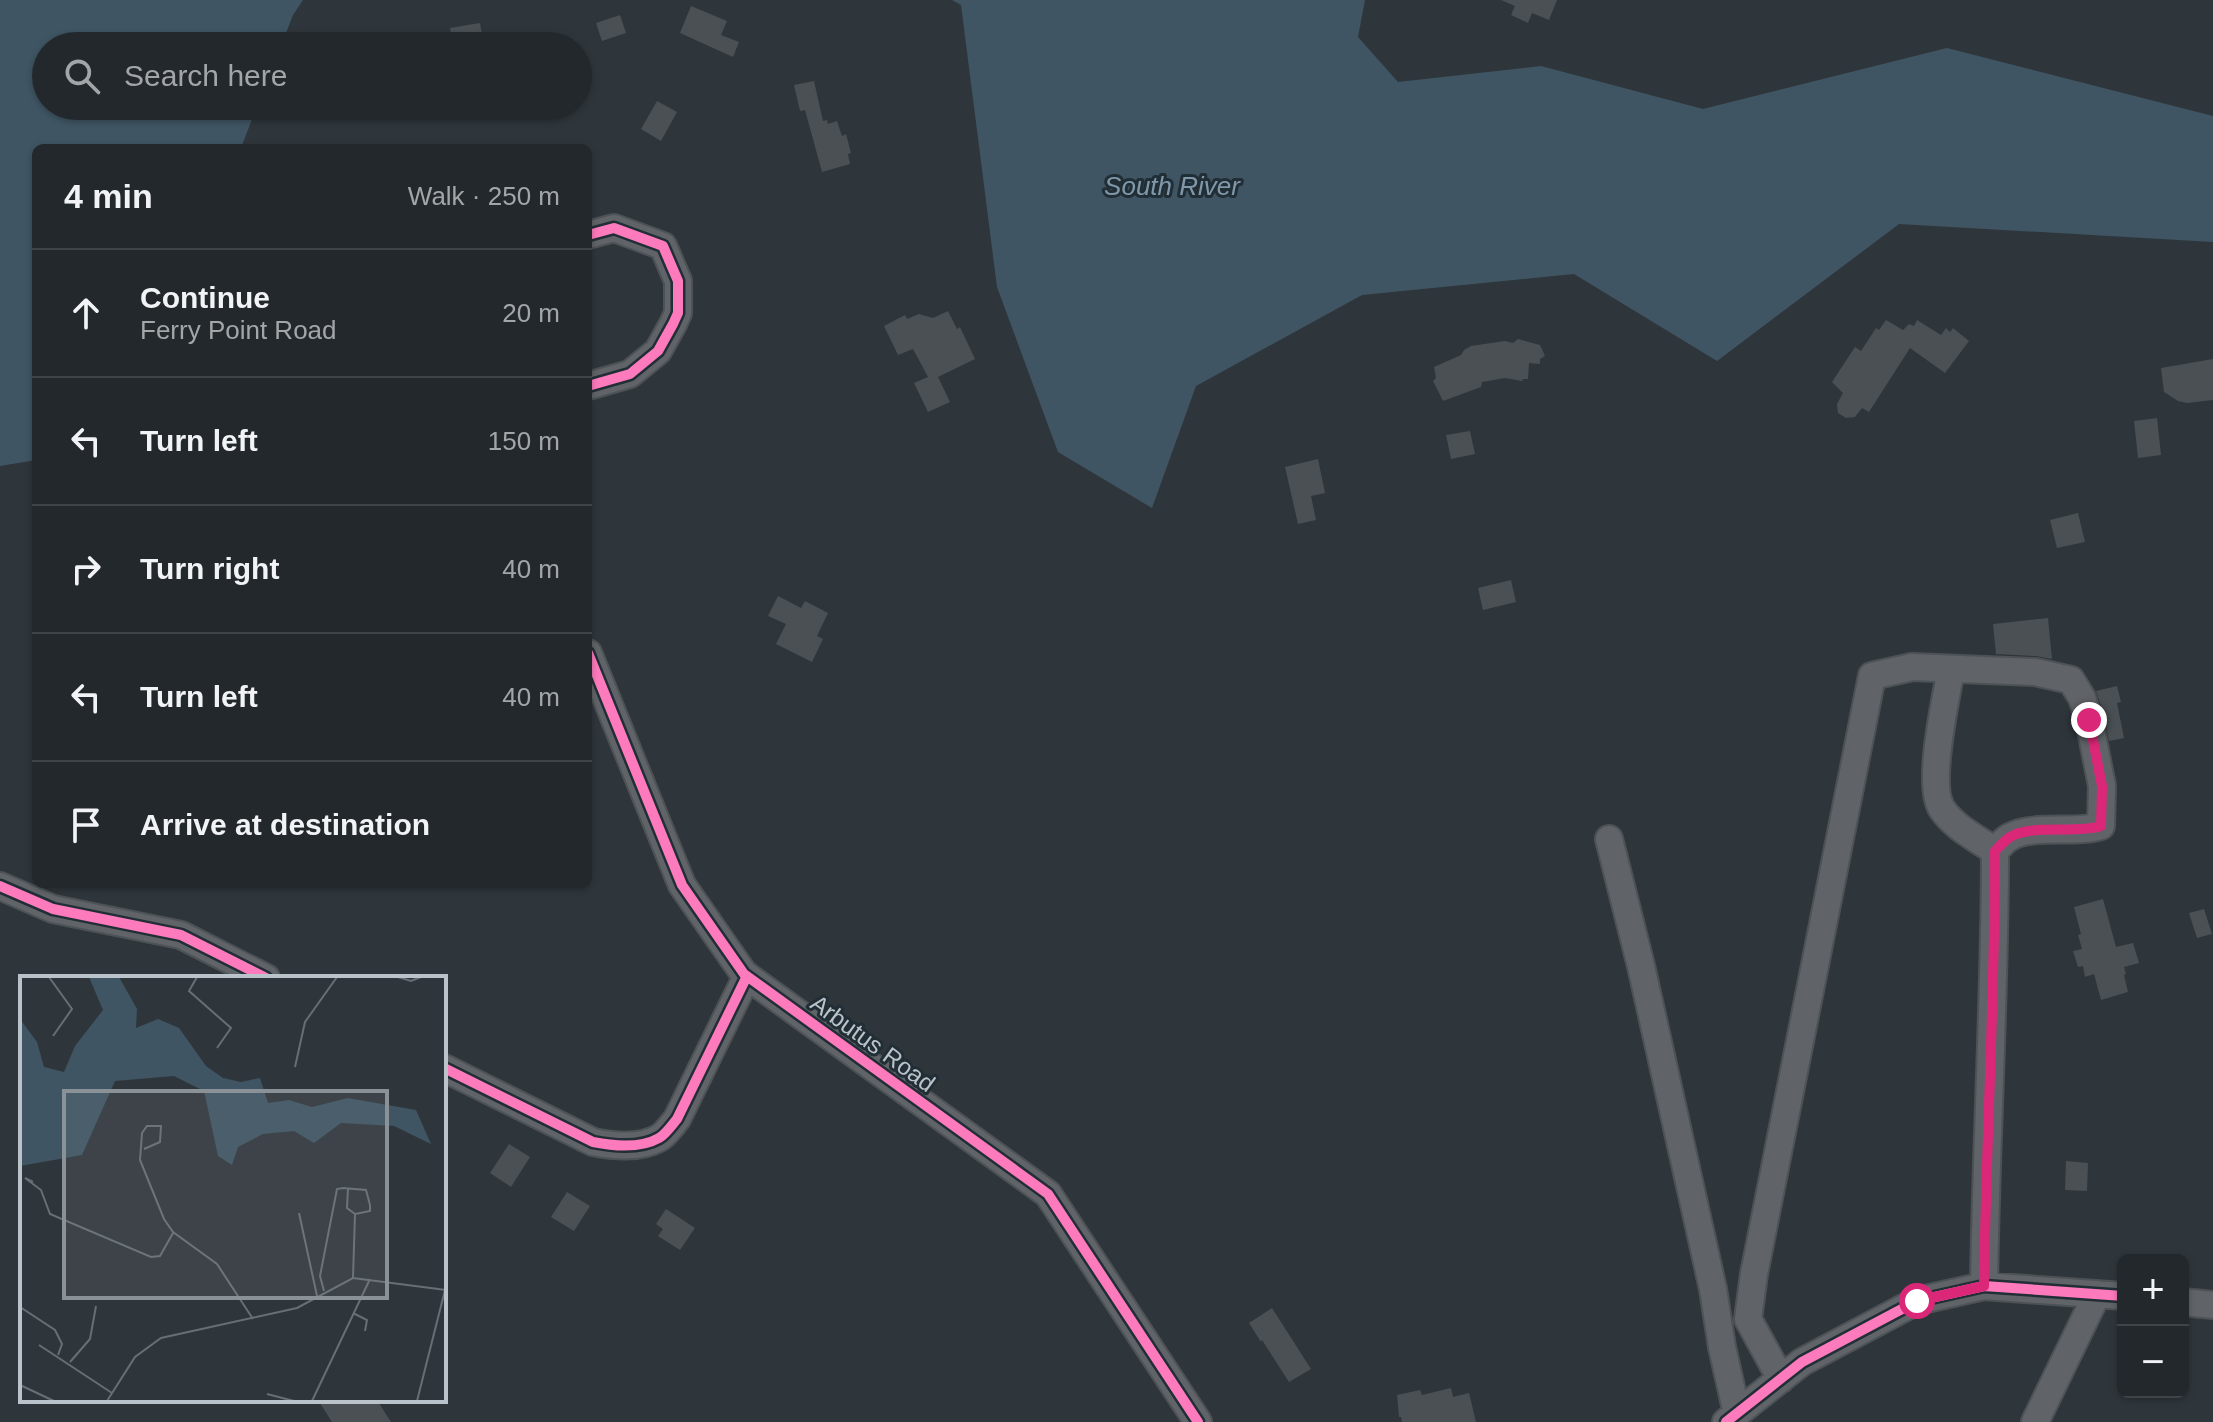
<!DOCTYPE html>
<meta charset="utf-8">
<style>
body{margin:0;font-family:Arial,sans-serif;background:#2b3034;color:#f1f3f6}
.controls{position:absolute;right:24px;bottom:24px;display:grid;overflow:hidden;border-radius:12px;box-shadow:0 2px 6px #0004}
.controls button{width:72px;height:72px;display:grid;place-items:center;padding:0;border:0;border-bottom:2px solid #404448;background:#23282c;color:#f1f3f6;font:40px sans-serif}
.stop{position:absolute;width:24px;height:24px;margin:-18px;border:6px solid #db2777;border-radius:50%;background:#fff}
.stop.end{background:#db2777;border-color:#fff;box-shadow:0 2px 8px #0008}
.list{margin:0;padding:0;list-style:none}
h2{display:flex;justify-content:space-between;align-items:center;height:104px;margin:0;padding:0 32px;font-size:34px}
h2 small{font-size:26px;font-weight:400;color:#a3a6a9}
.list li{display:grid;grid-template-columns:52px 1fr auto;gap:24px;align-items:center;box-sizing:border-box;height:128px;padding:0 32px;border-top:2px solid #404448}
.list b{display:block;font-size:30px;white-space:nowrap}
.list p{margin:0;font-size:26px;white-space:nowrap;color:#a3a6a9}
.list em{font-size:26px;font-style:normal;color:#a3a6a9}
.icon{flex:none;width:44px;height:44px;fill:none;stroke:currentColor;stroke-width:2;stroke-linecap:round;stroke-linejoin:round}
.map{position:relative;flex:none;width:2213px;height:1422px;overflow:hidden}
.search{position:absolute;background:#23282c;box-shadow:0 2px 6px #0004;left:32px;top:32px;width:560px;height:88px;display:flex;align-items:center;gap:20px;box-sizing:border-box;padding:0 28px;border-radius:44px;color:#a3a6a9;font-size:30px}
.panel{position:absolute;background:#23282c;box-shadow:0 2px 6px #0004;left:32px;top:144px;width:560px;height:744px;border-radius:12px}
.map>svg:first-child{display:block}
.water{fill:#3f5563}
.building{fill:#4a5054}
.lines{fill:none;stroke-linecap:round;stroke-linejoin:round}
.minor-casing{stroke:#4d5256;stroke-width:30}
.minor{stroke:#606468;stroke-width:26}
.cycleway-casing{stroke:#222e36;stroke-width:15}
.cycleway{stroke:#fd7abc;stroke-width:10}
.route{stroke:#db2777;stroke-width:10}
.labels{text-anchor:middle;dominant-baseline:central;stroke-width:6;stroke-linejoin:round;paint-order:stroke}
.street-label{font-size:24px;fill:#bbc3ca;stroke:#222e36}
.water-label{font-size:26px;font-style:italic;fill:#7f98aa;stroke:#222e36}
.inset-road{fill:none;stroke:#676e74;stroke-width:2}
.view{fill:#8a9298;fill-opacity:0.15;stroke:#8a9298;stroke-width:4}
.inset-edge{fill:none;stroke:#bbc3ca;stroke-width:4}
</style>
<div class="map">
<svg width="2213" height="1422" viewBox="0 0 2213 1422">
<rect width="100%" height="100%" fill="#2f363b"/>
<path class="water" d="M0,0H303L293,15L281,46H46V106H257L241,148H36V460L0,466Z
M952,0H1365L1358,37L1398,82L1541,66L1703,109L1947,48L2213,116V242L1899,224L1717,361L1574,274L1362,295L1196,386L1152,508L1058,452L997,287L961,5Z"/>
<path class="building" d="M1501,0H1557L1549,20L1532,13L1528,23L1511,15L1515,6Z
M691,6L727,21L721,35L739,42L733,57L680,33Z
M620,15L626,33L602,41L596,23Z
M480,23L484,46H453L450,28Z
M814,81L823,121L827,120L828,124L837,121L842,136L846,134L851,153L848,154L850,164L822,172L805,110L800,111L794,85Z
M657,101L677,112L661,141L641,129Z
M948,311L957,329L960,327L975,359L938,377L950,402L928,412L914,383L928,377L913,349L898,355L884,326L905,315L907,319L919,314L933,318Z
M1886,320L1903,330L1909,324L1914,326L1917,320L1941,335L1946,328L1950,332L1953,328L1969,341L1945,373L1910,348L1869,412L1862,408L1855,417L1846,418L1838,413L1837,404L1843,393L1832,382L1855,347L1861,351L1876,328L1879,330Z
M1518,339L1540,345L1545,356L1540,359V364L1529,363L1528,379H1523L1522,381L1505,378L1482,382L1481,387L1443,401L1433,381L1436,378L1434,367L1461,355L1464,350L1471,346L1505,341L1513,343Z
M2213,359V400L2187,403L2178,401L2164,392L2161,368Z
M2157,418L2161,455L2138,458L2134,421Z
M1470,431L1475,454L1451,459L1446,435Z
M1318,459L1325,493L1311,496L1316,520L1298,524L1285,467Z
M2078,513L2085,542L2057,548L2050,520Z
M1511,580L1516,602L1483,610L1478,588Z
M778,596L801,608L805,601L828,613L817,636L823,639L812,662L776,644L786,624L768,616Z
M2048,618L2052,659L2036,656L1996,654L1993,624Z
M2117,686L2121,702L2117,703L2124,738L2109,741L2104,715L2096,691Z
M2103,899L2116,947L2133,943L2139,963L2124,967L2126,974L2124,975L2128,992L2101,1000L2094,974L2085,977L2083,966L2078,967L2073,951L2082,949L2078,935L2081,934L2074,907Z
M2204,909L2212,934L2197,938L2189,913Z
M509,1144L530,1157L511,1187L490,1173Z
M2066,1161L2088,1163L2087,1191L2065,1190Z
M567,1192L590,1206L574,1231L551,1217Z
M666,1209L695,1228L680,1250L658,1236L663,1229L656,1224Z
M1272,1308L1311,1369L1289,1382L1262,1340L1261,1342L1249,1323Z
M1451,1388L1453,1397L1469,1393L1476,1422H1402L1401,1417H1399L1397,1395L1420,1390L1422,1395Z
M318,1400H377L391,1422H332Z"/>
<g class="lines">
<defs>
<path id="minor" d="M588,235L614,228L663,246L678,281V313L673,324L658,351L630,374L588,386
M588,653L682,885L744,974L1048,1194L1198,1422
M1951,669C1946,699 1926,785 1942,809C1955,828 1976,838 1995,851
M1609,839L1641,966L1713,1289L1722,1347L1737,1414
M0,886L53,909L181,935L266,978
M444,1068L593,1142C613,1146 640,1149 659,1138C665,1135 672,1125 677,1119L747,976
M2183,1302L2213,1305
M1781,1379L1748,1319L1754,1274L1872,676L1912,667L2035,672L2071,680L2082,698L2089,720L2102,786L2101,826C2076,834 2032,824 2010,837C2004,840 1999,847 1995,851C1995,996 1986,1141 1984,1286
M1726,1422L1802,1362L1917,1301L1984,1286L2123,1296
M2035,1422L2097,1294"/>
</defs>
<use href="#minor" class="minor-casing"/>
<use href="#minor" class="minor"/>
<defs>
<path id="cycleway" d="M588,235L614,228L663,246L678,281V313L673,324L658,351L630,374L588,386
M588,653L682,885L744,974L1048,1194L1198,1422
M0,886L53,909L181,935L266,978
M444,1068L593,1142C613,1146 640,1149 659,1138C665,1135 672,1125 677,1119L747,976
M1726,1422L1802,1362L1917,1301L1984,1286L2123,1296"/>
</defs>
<use href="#cycleway" class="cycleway-casing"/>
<use href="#cycleway" class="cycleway"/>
</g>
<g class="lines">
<path class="route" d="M1917,1301L1984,1286C1986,1141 1995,996 1995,851C1999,847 2004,841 2010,837C2032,824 2076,834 2101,826L2102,786L2089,720"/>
</g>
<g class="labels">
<g class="street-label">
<text transform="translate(873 1043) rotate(36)">Arbutus Road</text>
</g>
<g class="water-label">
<text x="1172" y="186">South River</text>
</g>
</g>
<g transform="translate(20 976)">
<rect width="426" height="426" fill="#2f363b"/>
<path d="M69,1H99L117,33L116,52L138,43L159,52L186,90L203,102L221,106L240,102L248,127L269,124L292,131L328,122L396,134L411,168L374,150L321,147L294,167L274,155L243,158L218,171L212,189L198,180L184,115L154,100L95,105L62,179L0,190V43L17,66L24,91L44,96L55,70L83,34Z" fill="#3f5563"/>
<path class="inset-road" d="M29,1L52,33L33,60M177,1L169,15L211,52L197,72M378,1L391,5L401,1M275,91L285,46L317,1M124,173L140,166L141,150H127L122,157L120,184L144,243L153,256L197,288L233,343M13,206L5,202L21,214L30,238L131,281L140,280L153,257M328,212L327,232L335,238M279,237L297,320M304,315L300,300L317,213L323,212L346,214L350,229V235L335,238L333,302M0,331L35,354L42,368L38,379M333,337L347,344L345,355M19,369L92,417M50,386L70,363L76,330M0,409L34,425M247,418L274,425M87,425L115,381L141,362L277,332L333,302L426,314M292,425L350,303M397,425L425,314"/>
<path class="view" d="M44,115H367V322H44Z"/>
<rect width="426" height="426" class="inset-edge"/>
</g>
</svg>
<div class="controls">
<button>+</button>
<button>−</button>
</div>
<div class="stop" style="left:1917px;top:1301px"></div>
<div class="stop end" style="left:2089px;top:720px"></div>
<div class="search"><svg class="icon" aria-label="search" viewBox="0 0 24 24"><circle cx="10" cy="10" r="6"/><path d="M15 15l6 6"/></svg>Search here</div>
<section class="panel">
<h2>4 min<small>Walk · 250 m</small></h2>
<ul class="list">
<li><svg class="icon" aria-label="ahead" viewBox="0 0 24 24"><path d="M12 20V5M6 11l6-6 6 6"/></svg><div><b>Continue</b><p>Ferry Point Road</p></div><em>20 m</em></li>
<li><svg class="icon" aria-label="left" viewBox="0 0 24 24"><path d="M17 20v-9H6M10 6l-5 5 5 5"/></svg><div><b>Turn left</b></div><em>150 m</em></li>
<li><svg class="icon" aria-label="right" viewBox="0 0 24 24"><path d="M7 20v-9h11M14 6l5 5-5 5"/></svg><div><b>Turn right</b></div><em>40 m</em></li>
<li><svg class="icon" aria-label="left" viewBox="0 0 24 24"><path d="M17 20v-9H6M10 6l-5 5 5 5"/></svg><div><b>Turn left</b></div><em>40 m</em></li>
<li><svg class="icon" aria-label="arrive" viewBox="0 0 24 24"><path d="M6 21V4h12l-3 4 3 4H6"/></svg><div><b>Arrive at destination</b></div></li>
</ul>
</section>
</div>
